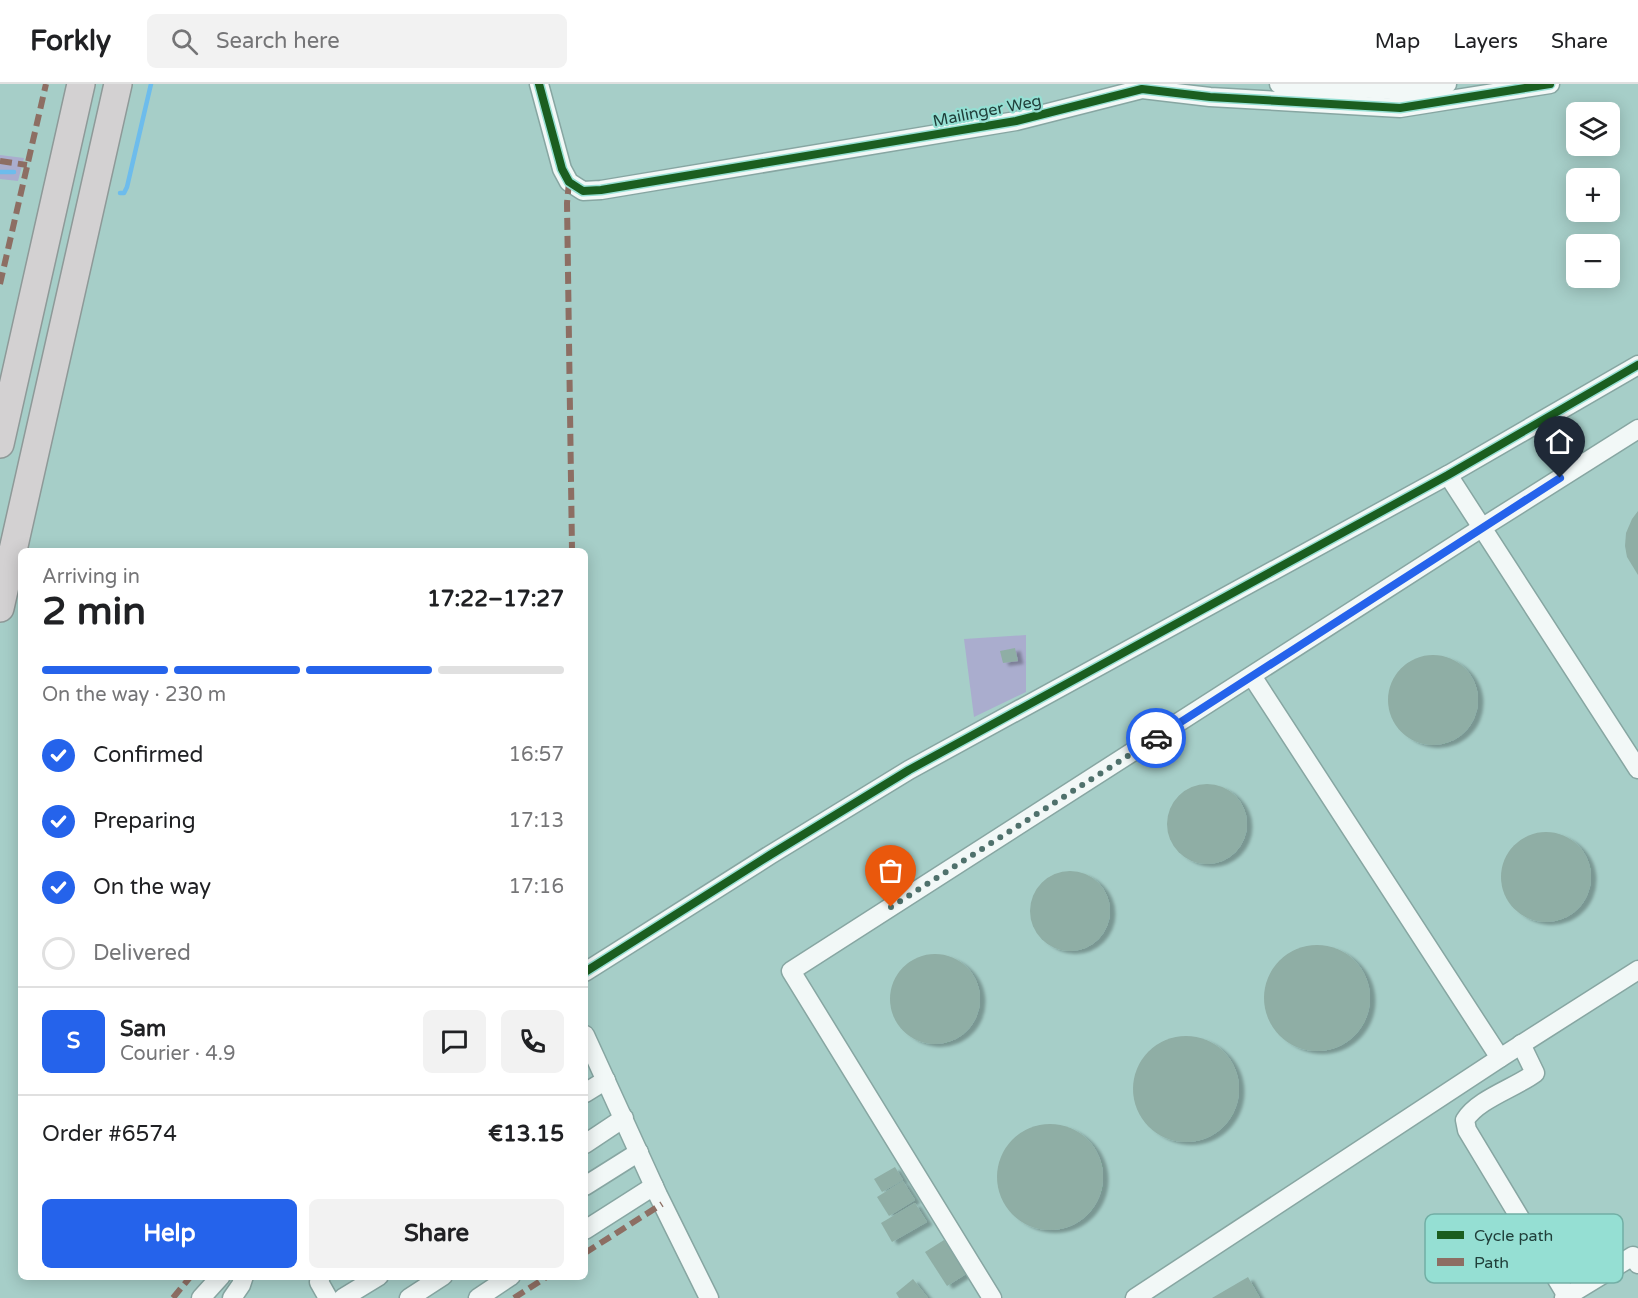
<!DOCTYPE html>
<html lang="en">
<head>
<meta charset="utf-8">
<style>
	body { margin:0; font-family:"Varela Round",sans-serif; background:#f2f2f2; color:#202124; height:100vh; display:flex; flex-direction:column; font-size:22px; white-space:nowrap }
	* { box-sizing:border-box; margin:0 }
	p { font-size:20px; color:#757577 }
	.icon { flex:none; width:33px; height:33px; fill:none; stroke:currentColor; stroke-width:2; stroke-linecap:round; stroke-linejoin:round }
	.map { position:relative; flex:1; overflow:hidden }
	.panel { position:absolute; left:18px; top:464px; width:570px; height:732px; display:flex; flex-direction:column; background:#fff; border-radius:9px; box-shadow:0 3px 15px #0003 }
	.panel>* { flex:none }
	.buttons { position:absolute; left:1566px; top:18px; display:grid; gap:12px }
	.buttons a { display:grid; place-items:center; width:54px; height:54px; border-radius:9px; background:#fff; box-shadow:0 3px 15px #0003; font-size:30px }
	.pin { position:absolute; display:grid; place-items:center; width:51px; height:51px; color:#fff; margin:-62px -26px; border-radius:50% 50% 50% 0; rotate:-45deg; box-shadow:0 0 6px #0007 }
	.pin .icon { rotate:45deg }
	.courier { position:absolute; display:grid; place-items:center; width:60px; height:60px; margin:-30px; border:4px solid #2563eb; border-radius:50%; background:#fff; color:#222; box-shadow:0 2px 8px #0007 }
	.head em { font-style:normal; font-weight:700 }
	.head div { display:flex; flex-direction:column-reverse }
	.head { display:flex; align-items:center; justify-content:space-between; height:102px; padding:0 24px }
	h1 { font-size:39px; font-weight:700; line-height:45px }
	.bar { display:grid; grid-template-columns:repeat(4,1fr); gap:9px 6px; align-content:center; height:72px; padding:0 24px }
	.bar i { height:8px; border-radius:4px; background:#e0e0e0 }
	.bar .current { background:#2563eb }
	.bar p { grid-column:span 4 }
	.line { display:flex; align-items:center; gap:15px; padding:0 24px; border-top:2px solid #e0e0e0 }
	.line div { flex:1 }
	.round { display:grid; place-items:center; flex:none; width:63px; height:63px; border-radius:9px; background:#f2f2f2 }
	ol { padding:0 24px; list-style:none }
	li { display:flex; align-items:center; gap:18px; height:66px }
	li p { margin-inline-start:auto }
	li .icon { padding:6px; border-radius:50%; background:#2563eb; color:#fff; stroke-width:4 }
	li:last-child { color:#757577 }
	li i { width:33px; height:33px; border:3px solid #e0e0e0; border-radius:50% }
	.cta { display:flex; gap:12px; margin-top:auto; padding:12px 24px }
	.cta a { flex:1; height:69px; border-radius:9px; background:#2563eb; color:#fff; font-size:24px; font-weight:700; line-height:69px; text-align:center }
	.cta a+a { background:#f2f2f2; color:#202124 }
	header { display:flex; align-items:center; gap:36px; box-sizing:border-box; height:84px; padding:0 30px; background:#fff; border-bottom:2px solid #e0e0e0 }
	header strong { font-size:28px }
	nav { display:flex; gap:33px; margin-inline-start:auto; font-size:21px }
	.search { width:420px; height:54px; background:#f2f2f2; display:flex; align-items:center; gap:15px; box-sizing:border-box; padding:0 21px; border-radius:9px; color:#757577; font-size:22px }
	.map>svg:first-child { display:block }
</style>
</head>
<body>
<header>
<strong>Forkly</strong>
<div class="search"><svg class="icon" aria-label="search" viewBox="0 0 24 24"><circle cx="10" cy="10" r="6"/><path d="M15 15l6 6"/></svg>Search here</div>
<nav><a>Map</a><a>Layers</a><a>Share</a></nav>
</header>
<div class="map">
<svg width="1638" height="1214" viewBox="0 0 1638 1214">
	<defs>
		<filter id="shadow"><feDropShadow dx="5.5" dy="3" stdDeviation="1.5" flood-color="#0004"/></filter>
	</defs>
	<rect width="100%" height="100%" fill="#a6cec8"/>
	<g fill="#aaadce">
		<polygon points="0,71 24,74 18,97 0,95"/>
		<polygon points="1026,551 1026,608 974,633 964,555"/>
	</g>
	<g fill="none" stroke-linecap="round" stroke-linejoin="round">
		<g stroke="#6dbcec" stroke-width="4.5">
			<polyline points="0,88 14,88"/>
			<polyline points="120,109 124,109 127,103 151,0"/>
		</g>
	</g>
	<g fill="#8faea5" filter="url(#shadow)">
		<polygon points="1638,427 1638,491 1627,473 1625,462 1626,449 1632,435"/>
		<polygon points="1015,564 1018,577 1003,579 1000,567"/>
		<circle cx="1433" cy="616" r="45"/>
		<circle cx="1207" cy="740" r="40"/>
		<circle cx="1546" cy="793" r="45"/>
		<circle cx="1070" cy="827" r="40"/>
		<circle cx="1317" cy="914" r="53"/>
		<circle cx="935" cy="915" r="45"/>
		<circle cx="1186" cy="1005" r="53"/>
		<circle cx="1050" cy="1093" r="53"/>
		<polygon points="895,1083 903,1096 882,1108 874,1095"/>
		<polygon points="903,1097 915,1116 889,1132 877,1113"/>
		<polygon points="915,1119 927,1138 892,1158 881,1139"/>
		<polygon points="944,1156 966,1190 947,1202 925,1168"/>
		<polygon points="1248,1193 1260,1214 1212,1214"/>
		<polygon points="913,1195 928,1214 899,1214 896,1209"/>
	</g>
	<g fill="none" stroke-linecap="round" stroke-linejoin="round">
		<g stroke="#87a6a2" stroke-width="21">
			<g id="minor">
				<polyline points="539,0 562,85 569,98 583,107 601,106 1016,37 1142,5 1210,13 1400,24 1550,0"/>
				<polyline points="1279,0 1410,7 1447,0"/>
				<polyline points="1448,391 1638,685"/>
				<polyline points="1252,592 1500,974"/>
				<polyline points="585,888 770,771 909,686 1448,391 1638,281"/>
				<polyline points="585,951 658,1111 709,1214"/>
				<path d="M1521,960l14,29c-20,15 -57,26 -70,47l2,10 100,166"/>
				<polyline points="585,1009 606,996"/>
				<polyline points="585,1060 624,1034"/>
				<polyline points="585,1102 639,1068"/>
				<polyline points="585,1146 654,1102"/>
				<polyline points="321,1192 319,1198 328,1214"/>
				<polyline points="201,1214 221,1192"/>
				<polyline points="232,1214 241,1201 244,1192"/>
				<polyline points="343,1214 379,1192"/>
				<polyline points="409,1214 443,1192"/>
				<polyline points="478,1214 511,1192"/>
				<polyline points="992,1214 791,887 1483,443 1638,345"/>
				<polyline points="1135,1214 1500,974 1638,886"/>
				<polyline points="1564,1214 1633,1172 1638,1180"/>
			</g>
		</g>
		<g stroke="#8e9998" stroke-width="30">
			<g id="highway">
				<polyline points="0,360 81,0"/>
				<polyline points="0,524 118,0"/>
			</g>
		</g>
		<use href="#minor" stroke="#f2f8f7" stroke-width="18"/>
		<use href="#highway" stroke="#d3d1d2" stroke-width="27"/>
		<g stroke="#8d6e63" stroke-width="6" stroke-dasharray="12 6" stroke-linecap="butt">
			<polyline points="0,77 27,81"/>
			<polyline points="569,98 567,119 572,466"/>
			<polyline points="0,200 46,0"/>
			<polyline points="585,1169 662,1120"/>
			<polyline points="173,1214 191,1192"/>
			<polyline points="514,1214 548,1192"/>
		</g>
		<g stroke="#95dfd3" stroke-width="11">
			<g id="cycleway">
				<polyline points="539,0 562,85 569,98 583,107 601,106 1016,37 1142,5 1210,13 1400,24 1550,0"/>
				<polyline points="585,888 770,771 909,686 1448,391 1638,281"/>
			</g>
		</g>
		<use href="#cycleway" stroke="#1b5e20" stroke-width="8"/>
	</g>
	<g fill="none" stroke-linecap="round" stroke-linejoin="round">
		<polyline stroke="#4f716c" stroke-width="6" stroke-dasharray="0 10.8" points="891,823 1156,654"/>
		<polyline stroke="#2563eb" stroke-width="8" points="1156,654 1560,394"/>
	</g>
	<g text-anchor="middle" stroke-width="4.5" stroke-linejoin="round" paint-order="stroke">
		<g font-size="16" fill="#203f3a" stroke="#95dfd3">
			<text transform="translate(987 26) rotate(-11)" y="6">Mailinger Weg</text>
		</g>
	</g>
	<rect x="1425" y="1130" width="198" height="69" rx="9" fill="#95dfd3" stroke="#72afa5" stroke-width="1.5"/>
	<rect x="1437" y="1147" width="27" height="8" fill="#1b5e20"/>
	<rect x="1437" y="1174" width="27" height="8" fill="#8d6e63"/>
	<g font-size="16" fill="#203f3a">
		<text x="1474" y="1157">Cycle path</text>
		<text x="1474" y="1184">Path</text>
	</g>
</svg>
<div class="buttons">
<a><svg class="icon" aria-label="layers" viewBox="0 0 24 24"><path d="M12 4l9 5-9 5-9-5zM3 14l9 5 9-5"/></svg></a>
<a>+</a>
<a>−</a>
</div>
<div class="pin" style="left:891px;top:823px;background:#ea580c"><svg class="icon" aria-label="bag" viewBox="0 0 24 24"><path d="M5 8h14l-1 12H6zM9 8a3 3 0 0 1 6 0"/></svg></div>
<div class="pin" style="left:1560px;top:394px;background:#1f2937"><svg class="icon" aria-label="home" viewBox="0 0 24 24"><path d="M3 11l9-7 9 7M6 9v11h12V9"/></svg></div>
<div class="courier" style="left:1156px;top:654px"><svg class="icon" aria-label="car" viewBox="0 0 24 24"><path d="M5 17H2v-5l4-1 3-4h7l3 4 3 1v5h-3M9 17h6M6 11h13"/><circle cx="7" cy="17" r="2"/><circle cx="17" cy="17" r="2"/></svg></div>
<section class="panel">
<div class="head"><div><h1>2 min</h1><p>Arriving in</p></div><em>17:22–17:27</em></div>
<div class="bar"><i class="current"></i><i class="current"></i><i class="current"></i><i></i><p>On the way · 230 m</p></div>
<ol>
<li><svg class="icon" aria-label="check" viewBox="0 0 24 24"><path d="M5 12l5 5 9-10"/></svg>Confirmed<p>16:57</p></li>
<li><svg class="icon" aria-label="check" viewBox="0 0 24 24"><path d="M5 12l5 5 9-10"/></svg>Preparing<p>17:13</p></li>
<li><svg class="icon" aria-label="check" viewBox="0 0 24 24"><path d="M5 12l5 5 9-10"/></svg>On the way<p>17:16</p></li>
<li><i></i>Delivered</li>
</ol>
<div class="line" style="height:108px"><b class="round" style="background:#2563eb;color:#fff">S</b><div><b>Sam</b><p>Courier · 4.9</p></div><a class="round"><svg class="icon" aria-label="chat" viewBox="0 0 24 24"><path d="M4 5h16v11H9l-5 4z"/></svg></a><a class="round"><svg class="icon" aria-label="phone" viewBox="0 0 24 24"><path d="M5 4h4l2 5-3 2q2 4 5 5l2-3 5 2v4C11 20 4 13 5 4z"/></svg></a></div>
<div class="line" style="height:78px"><div>Order #6574</div><b>€13.15</b></div>
<div class="cta"><a>Help</a><a>Share</a></div>
</section>
</div>
</body>
</html>
